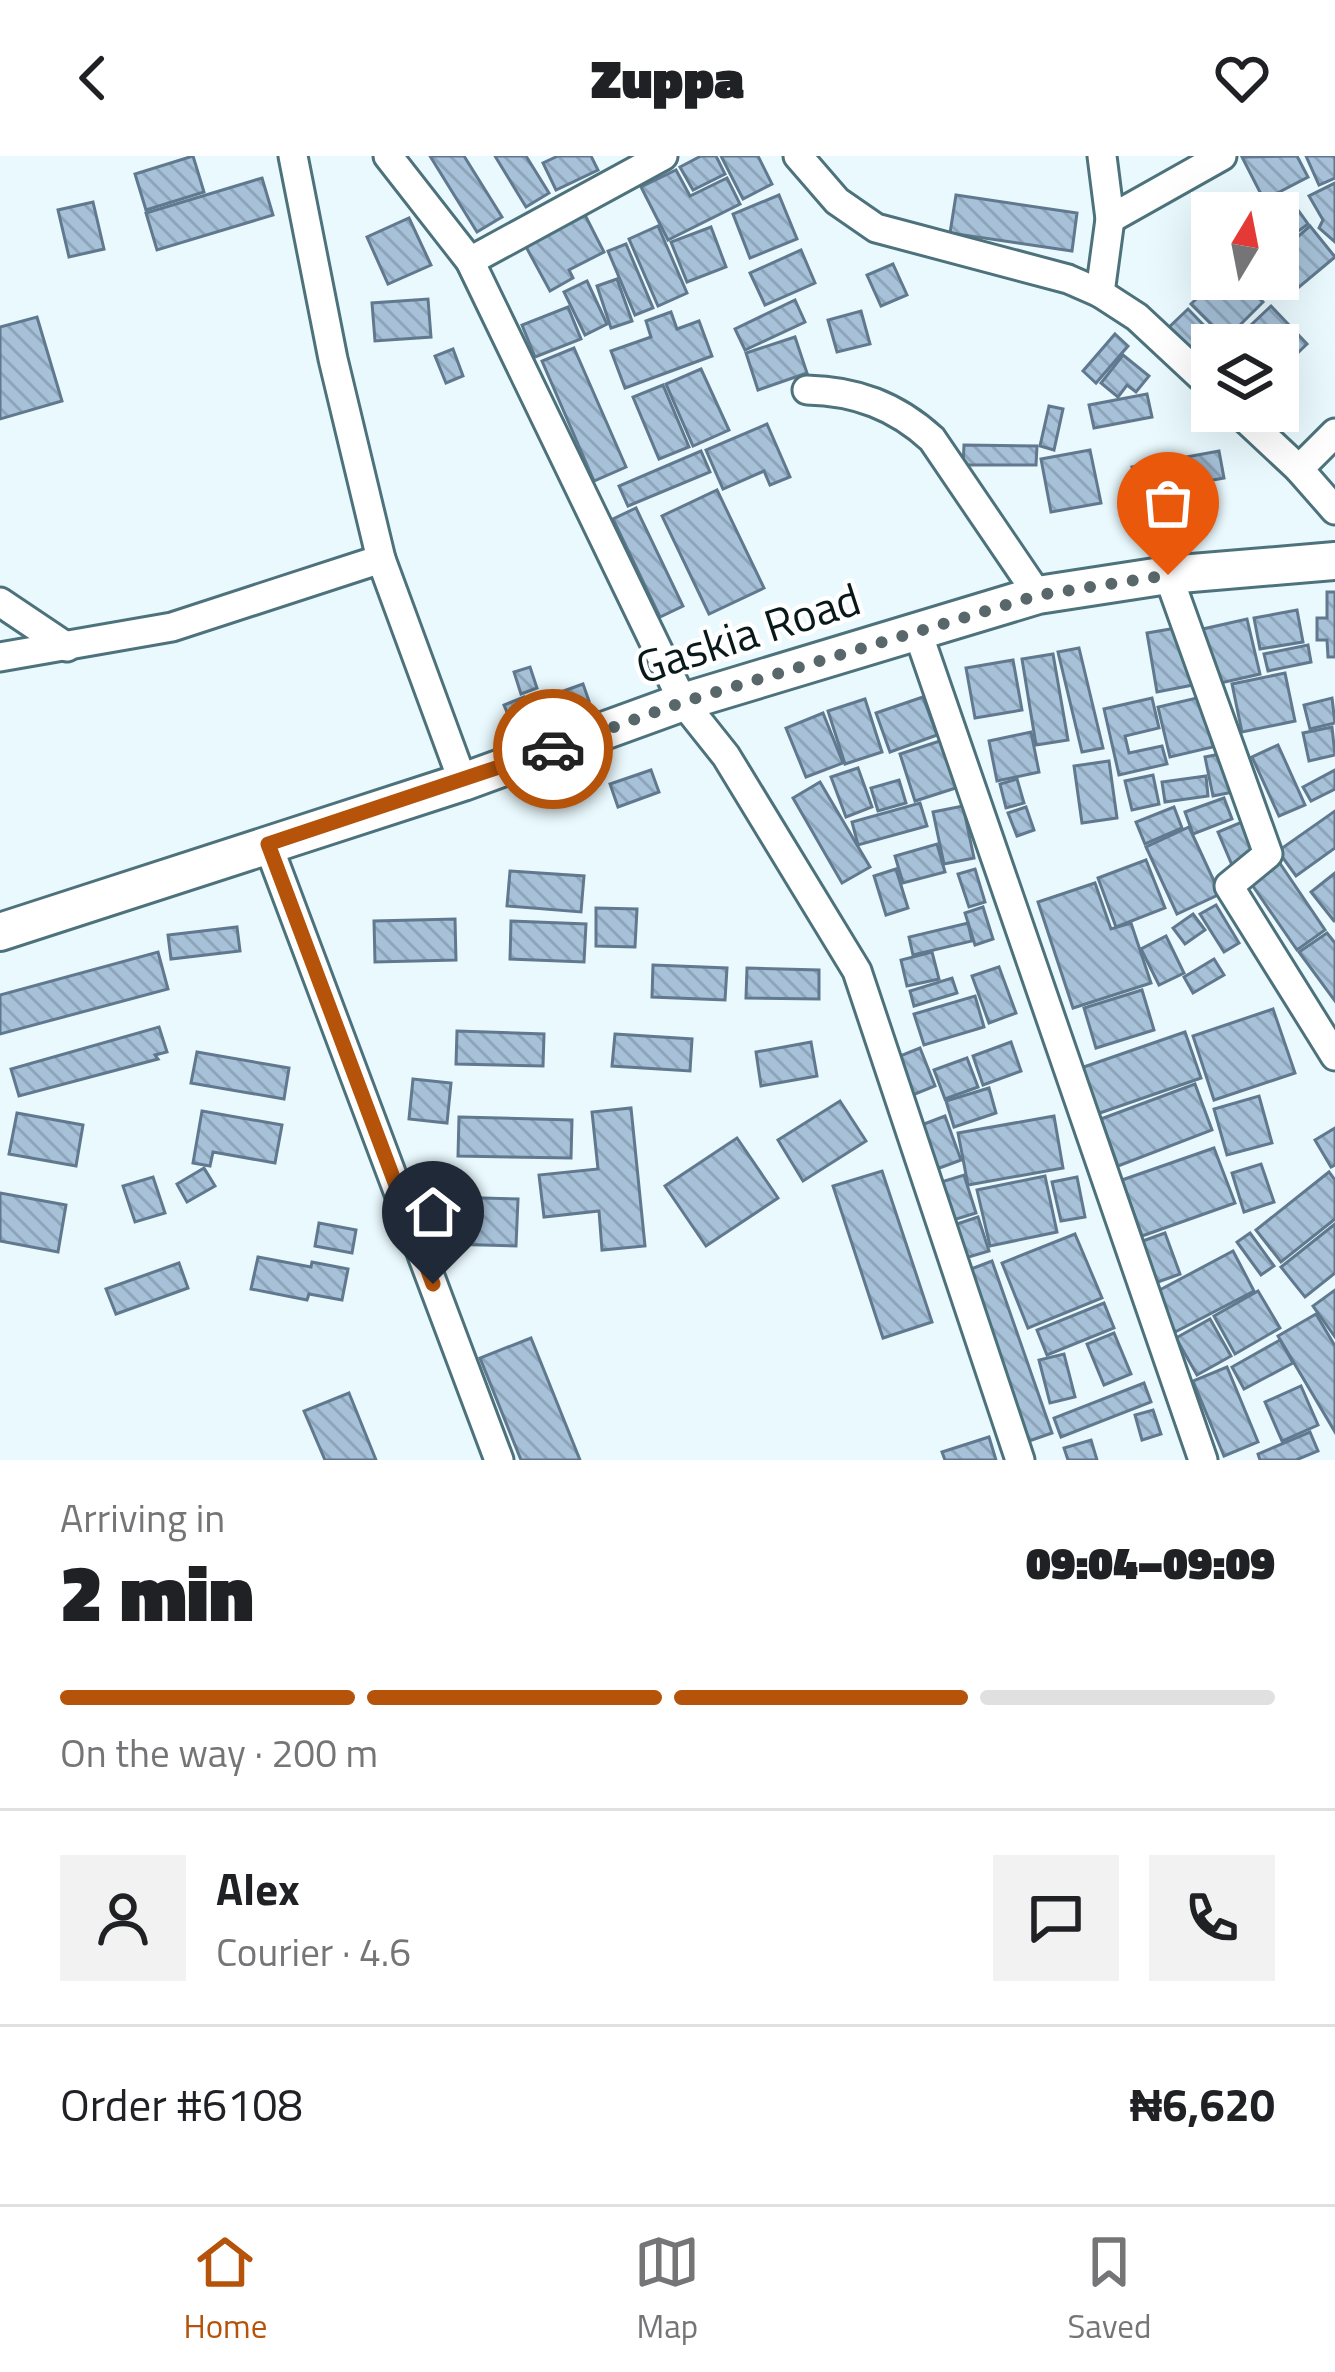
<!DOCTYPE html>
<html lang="en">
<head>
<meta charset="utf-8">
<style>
	body { margin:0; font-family:"Titillium Web",sans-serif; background:#f2f2f2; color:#202124; height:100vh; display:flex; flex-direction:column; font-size:45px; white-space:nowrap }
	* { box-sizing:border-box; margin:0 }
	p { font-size:39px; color:#757577 }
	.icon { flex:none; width:66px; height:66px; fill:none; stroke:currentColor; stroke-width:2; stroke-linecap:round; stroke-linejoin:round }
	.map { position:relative; height:1304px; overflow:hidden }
	.panel { display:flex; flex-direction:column; background:#fff; flex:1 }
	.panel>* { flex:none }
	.needle { width:78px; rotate:10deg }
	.buttons { position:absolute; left:1191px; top:36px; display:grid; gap:24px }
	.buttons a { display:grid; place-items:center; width:108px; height:108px; border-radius:0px; background:#fff; box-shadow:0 12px 48px #0002; font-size:60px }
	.pin { position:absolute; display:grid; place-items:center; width:102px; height:102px; color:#fff; margin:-123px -51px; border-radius:50% 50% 50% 0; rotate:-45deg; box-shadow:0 0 12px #0007 }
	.pin .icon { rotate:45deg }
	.courier { position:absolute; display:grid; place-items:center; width:120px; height:120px; margin:-60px; border:9px solid #b45309; border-radius:50%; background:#fff; color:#222; box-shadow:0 3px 15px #0007 }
	.overview em { font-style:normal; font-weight:800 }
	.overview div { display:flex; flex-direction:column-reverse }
	.overview { display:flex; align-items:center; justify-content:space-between; height:204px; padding:0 60px }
	h1 { font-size:78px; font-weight:800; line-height:90px }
	.bar { display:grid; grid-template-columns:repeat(4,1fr); gap:18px 12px; align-content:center; height:144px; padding:0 60px }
	.bar i { height:15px; border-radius:9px; background:#e0e0e0 }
	.bar .current { background:#b45309 }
	.bar p { grid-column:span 4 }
	.line { display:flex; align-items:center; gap:30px; padding:0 60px; border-top:3px solid #e0e0e0 }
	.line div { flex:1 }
	.round { display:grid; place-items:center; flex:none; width:126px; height:126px; border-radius:0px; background:#f2f2f2 }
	header { display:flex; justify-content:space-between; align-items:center; height:156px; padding:0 60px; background:#fff; font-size:54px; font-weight:800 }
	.menu { display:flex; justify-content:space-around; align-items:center; height:168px; border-top:3px solid #e0e0e0; background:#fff; font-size:33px; color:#757577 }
	.menu a { display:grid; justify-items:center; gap:6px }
	.menu .current { color:#b45309 }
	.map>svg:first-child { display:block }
</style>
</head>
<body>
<header><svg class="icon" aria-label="back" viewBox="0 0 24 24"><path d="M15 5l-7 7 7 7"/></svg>Zuppa<svg class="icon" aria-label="heart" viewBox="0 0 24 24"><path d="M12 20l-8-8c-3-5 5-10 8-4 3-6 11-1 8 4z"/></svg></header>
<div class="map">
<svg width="1335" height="1304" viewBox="0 0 1335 1304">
	<defs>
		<pattern id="building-back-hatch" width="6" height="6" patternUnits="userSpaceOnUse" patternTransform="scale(3)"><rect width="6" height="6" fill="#a6c1d8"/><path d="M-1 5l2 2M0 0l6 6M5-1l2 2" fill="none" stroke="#8ea5b9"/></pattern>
	</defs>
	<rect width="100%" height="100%" fill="#e9f9fd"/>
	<g fill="url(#building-back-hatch)" stroke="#60798e" stroke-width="3">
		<polygon points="193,0 204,36 146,54 135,18"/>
		<polygon points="430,0 464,0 502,61 477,76"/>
		<polygon points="495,0 526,0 549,37 526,51"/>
		<polygon points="558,0 591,0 598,14 556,34 543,7"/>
		<polygon points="701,0 716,0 725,18 693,34 680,11"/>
		<polygon points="721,0 758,0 772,28 743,43"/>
		<polygon points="1297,0 1308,21 1264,44 1242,1"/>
		<polygon points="1306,0 1335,0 1335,22 1319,29"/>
		<polygon points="676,14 690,40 727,22 740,48 668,84 641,31"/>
		<polygon points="262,22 273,59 157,94 146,57"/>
		<polygon points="1335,27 1335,86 1319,72 1323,64 1309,40"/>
		<polygon points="779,39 797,83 750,102 733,58"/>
		<polygon points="956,39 1077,57 1072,95 950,77"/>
		<polygon points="93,46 104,93 69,101 58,54"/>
		<polygon points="1293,47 1308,68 1284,86 1278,78 1278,57"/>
		<polygon points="585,59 604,96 569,114 573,122 550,135 525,89"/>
		<polygon points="409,62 431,109 388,128 367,81"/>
		<polygon points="658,70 687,137 658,150 629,83"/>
		<polygon points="1310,70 1335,101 1292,137 1278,120 1278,98"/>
		<polygon points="711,71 726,111 687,126 671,86"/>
		<polygon points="626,88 653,152 635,159 608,95"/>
		<polygon points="801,94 815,127 765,149 750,117"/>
		<polygon points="893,108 907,139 881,150 867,119"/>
		<polygon points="617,123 632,165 611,172 597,130"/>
		<polygon points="1217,123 1241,123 1263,146 1226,183 1191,148"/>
		<polygon points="587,125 607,168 585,179 564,136"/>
		<polygon points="428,143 431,181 375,185 372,147"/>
		<polygon points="795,144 805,166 745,194 735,173"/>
		<polygon points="1271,150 1307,188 1278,216 1278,189 1232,187"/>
		<polygon points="568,151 581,183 535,201 522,169"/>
		<polygon points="1188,153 1223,189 1212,189 1212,223 1165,175"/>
		<polygon points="861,155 870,188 837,196 828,164"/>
		<polygon points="671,156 677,173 699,165 712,200 625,232 611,195 651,181 646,165"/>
		<polygon points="37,161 62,245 0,263 0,171"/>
		<polygon points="1115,178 1128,190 1096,227 1083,215"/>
		<polygon points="795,181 807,217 758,234 746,197"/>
		<polygon points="574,192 626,311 594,325 542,205"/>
		<polygon points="453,193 463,220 446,227 435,200"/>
		<polygon points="1123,199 1149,220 1136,236 1127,229 1118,241 1101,227"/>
		<polygon points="701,213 729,274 693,290 666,228"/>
		<polygon points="663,229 689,291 659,303 633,241"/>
		<polygon points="1147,238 1152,261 1094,272 1089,249"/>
		<polygon points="1049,250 1063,253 1054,294 1040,290"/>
		<polygon points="767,268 790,321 770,329 764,315 723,333 706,294"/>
		<polygon points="964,289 1037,290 1036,309 963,309"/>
		<polygon points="1090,294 1101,347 1051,356 1041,303"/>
		<polygon points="701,295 710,316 628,350 619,330"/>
		<polygon points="1219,295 1224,322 1137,338 1132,311"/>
		<polygon points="717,334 764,432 709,458 662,360"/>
		<polygon points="636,352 683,450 660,461 613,363"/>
		<polygon points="1327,436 1335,436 1335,501 1328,501 1327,484 1317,484 1317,462 1327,462"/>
		<polygon points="1297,454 1303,486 1260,493 1254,462"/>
		<polygon points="1247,463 1260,518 1216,528 1203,473"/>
		<polygon points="1182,471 1193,529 1157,536 1147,477"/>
		<polygon points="1308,489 1311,506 1268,515 1264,498"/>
		<polygon points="1079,492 1103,592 1082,596 1058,496"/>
		<polygon points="1053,498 1068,584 1036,589 1022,503"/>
		<polygon points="1013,504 1022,554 975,562 966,512"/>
		<polygon points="530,511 537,532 521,538 514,516"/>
		<polygon points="1285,517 1295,565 1242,576 1232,528"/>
		<polygon points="583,528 589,545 554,558 547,541"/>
		<polygon points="524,541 533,565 514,573 504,549"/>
		<polygon points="923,541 937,579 890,596 876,557"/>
		<polygon points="1201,541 1213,591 1170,601 1158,551"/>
		<polygon points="1152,542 1159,572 1125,580 1129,597 1162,590 1167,608 1119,619 1104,553"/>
		<polygon points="1332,542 1335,567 1310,573 1304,549"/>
		<polygon points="865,543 882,596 845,608 828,555"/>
		<polygon points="823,557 843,607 806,621 786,572"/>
		<polygon points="1332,571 1335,599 1309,605 1303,577"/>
		<polygon points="1031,576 1039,616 997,625 989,585"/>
		<polygon points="946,583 962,630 915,645 900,598"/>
		<polygon points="1278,589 1305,649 1279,660 1252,601"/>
		<polygon points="1230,596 1238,635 1213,640 1205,601"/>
		<polygon points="1109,605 1117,662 1082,667 1074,610"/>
		<polygon points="858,612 872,651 846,661 831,621"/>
		<polygon points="651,614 659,636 618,651 610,628"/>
		<polygon points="1335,614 1335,633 1311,645 1303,631"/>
		<polygon points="1153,619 1159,648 1132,654 1125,625"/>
		<polygon points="1206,620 1208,640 1165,646 1162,626"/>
		<polygon points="1017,623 1024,647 1006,652 1000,628"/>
		<polygon points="899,624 906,647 878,655 871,632"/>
		<polygon points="820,626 870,711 842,727 793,642"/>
		<polygon points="1224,642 1232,663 1193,678 1185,656"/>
		<polygon points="920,647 927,670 858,689 852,666"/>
		<polygon points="963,650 974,702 944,708 933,656"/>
		<polygon points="1026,651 1034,674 1017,680 1008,657"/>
		<polygon points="1174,651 1182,672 1145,688 1136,666"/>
		<polygon points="1335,655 1335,692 1296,720 1278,695"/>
		<polygon points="1242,666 1256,699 1232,709 1218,676"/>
		<polygon points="1189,671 1220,738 1177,758 1146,691"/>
		<polygon points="937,688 945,716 903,727 895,700"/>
		<polygon points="1277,703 1325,774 1297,794 1248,723"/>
		<polygon points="1146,704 1165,752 1116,771 1098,722"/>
		<polygon points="896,713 908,752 886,759 874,720"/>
		<polygon points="975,713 985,746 969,751 958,718"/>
		<polygon points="510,715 584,720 581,756 507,750"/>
		<polygon points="1335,717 1335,765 1334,765 1311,736"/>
		<polygon points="1095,727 1111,773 1131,767 1151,827 1073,852 1038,746"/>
		<polygon points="1216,749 1239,787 1224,796 1200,758"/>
		<polygon points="983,751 993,783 975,789 965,757"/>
		<polygon points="596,752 637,753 635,791 596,790"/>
		<polygon points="1193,758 1205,774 1185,788 1173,772"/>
		<polygon points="455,763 456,804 375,806 374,765"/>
		<polygon points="511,765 586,768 584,806 510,803"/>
		<polygon points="968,767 972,785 913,799 909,781"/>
		<polygon points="237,771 240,795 171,803 168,779"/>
		<polygon points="1327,777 1335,787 1335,845 1299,796"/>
		<polygon points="1166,780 1184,817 1159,829 1141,793"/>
		<polygon points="158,796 168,833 0,878 0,839"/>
		<polygon points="932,796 939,823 907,830 901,804"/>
		<polygon points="1214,803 1224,819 1193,837 1184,821"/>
		<polygon points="653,809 727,812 725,844 652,841"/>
		<polygon points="999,811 1016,857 989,867 972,820"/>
		<polygon points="747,812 819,814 819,843 746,842"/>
		<polygon points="952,822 957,837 914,850 910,835"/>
		<polygon points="1142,834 1154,874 1096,892 1084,852"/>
		<polygon points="975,840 984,871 924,889 914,858"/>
		<polygon points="1273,853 1295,917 1214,944 1193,880"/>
		<polygon points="159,871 167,896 155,899 158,903 19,940 11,913"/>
		<polygon points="457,875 544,878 543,910 456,908"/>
		<polygon points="1185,876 1201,922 1094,959 1078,913"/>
		<polygon points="615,878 692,883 690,915 612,910"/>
		<polygon points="811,886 817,920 761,930 756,896"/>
		<polygon points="1011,886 1021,915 983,929 973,900"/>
		<polygon points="920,892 935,930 910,940 895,902"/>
		<polygon points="197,896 289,912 284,943 191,927"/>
		<polygon points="967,902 978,931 945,943 934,914"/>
		<polygon points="413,923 451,927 447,967 409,963"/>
		<polygon points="1195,928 1212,974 1118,1010 1101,963"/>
		<polygon points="989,932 996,957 954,971 946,945"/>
		<polygon points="1259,940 1272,987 1227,999 1214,953"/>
		<polygon points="840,945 866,985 803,1025 778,984"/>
		<polygon points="631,952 645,1090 602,1094 599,1055 544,1061 539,1019 598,1013 592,956"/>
		<polygon points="202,955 282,969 275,1007 213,996 210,1010 193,1007"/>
		<polygon points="17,957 83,969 76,1010 9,998"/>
		<polygon points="945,960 961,1004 934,1014 919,970"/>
		<polygon points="1054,960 1063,1012 968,1029 958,977"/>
		<polygon points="459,961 572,964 571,1002 458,1000"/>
		<polygon points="1335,972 1335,1009 1331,1011 1315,984"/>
		<polygon points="737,982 778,1042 706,1090 665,1030"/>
		<polygon points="1214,992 1235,1047 1142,1080 1122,1024"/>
		<polygon points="1261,1008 1274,1046 1244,1056 1232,1017"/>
		<polygon points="204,1012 215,1030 187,1046 177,1028"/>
		<polygon points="882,1015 932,1166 883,1182 833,1030"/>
		<polygon points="1329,1016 1335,1024 1335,1063 1281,1106 1256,1074"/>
		<polygon points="964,1019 976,1057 950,1065 938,1027"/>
		<polygon points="1045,1020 1057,1076 990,1090 977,1034"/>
		<polygon points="153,1021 165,1057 135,1066 123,1030"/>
		<polygon points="1077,1021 1085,1061 1061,1065 1052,1026"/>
		<polygon points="0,1037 66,1049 58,1096 0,1085"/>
		<polygon points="447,1041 518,1043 516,1090 447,1088"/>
		<polygon points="978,1061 989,1095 962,1103 951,1070"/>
		<polygon points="319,1067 356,1074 352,1097 315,1090"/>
		<polygon points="1335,1068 1335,1117 1305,1141 1281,1111"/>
		<polygon points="1165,1077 1180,1118 1155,1127 1140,1086"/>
		<polygon points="1250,1077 1274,1110 1261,1119 1237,1086"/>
		<polygon points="1075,1078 1102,1142 1028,1172 1002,1107"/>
		<polygon points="1233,1095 1254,1135 1175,1176 1154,1137"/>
		<polygon points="258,1101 311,1111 312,1106 348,1113 342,1144 309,1138 307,1144 251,1133"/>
		<polygon points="992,1105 1052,1277 1026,1286 966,1115"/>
		<polygon points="179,1107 188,1132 116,1158 106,1133"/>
		<polygon points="1335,1134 1335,1181 1313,1150"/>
		<polygon points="1258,1135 1280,1172 1235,1198 1214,1160"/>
		<polygon points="1104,1147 1114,1172 1047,1199 1037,1174"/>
		<polygon points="1316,1158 1335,1190 1335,1276 1278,1180"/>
		<polygon points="1210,1163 1231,1200 1197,1219 1176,1182"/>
		<polygon points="1114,1177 1131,1218 1104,1229 1087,1188"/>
		<polygon points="531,1182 580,1304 521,1304 480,1202"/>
		<polygon points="1280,1184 1293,1207 1244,1233 1232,1211"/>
		<polygon points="1064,1198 1075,1241 1050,1247 1039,1204"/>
		<polygon points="1227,1211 1258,1286 1224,1300 1193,1225"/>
		<polygon points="1144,1227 1151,1246 1061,1281 1054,1262"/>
		<polygon points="1301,1230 1318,1269 1282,1285 1265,1246"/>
		<polygon points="349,1237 376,1304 325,1304 304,1255"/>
		<polygon points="1153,1254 1161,1278 1142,1284 1135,1259"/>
		<polygon points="1310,1276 1318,1295 1296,1304 1260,1304 1258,1298"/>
		<polygon points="989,1281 996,1304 945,1304 942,1296"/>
		<polygon points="1091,1284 1097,1304 1068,1304 1064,1292"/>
	</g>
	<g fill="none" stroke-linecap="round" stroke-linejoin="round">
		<g stroke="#4d727b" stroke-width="33">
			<g id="street">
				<polyline points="388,0 470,105 683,546 726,600 857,815 1020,1304"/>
				<polyline points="798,0 837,45 876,72 1068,123 1100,137 1137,161 1212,231"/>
				<polyline points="1110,63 1222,0"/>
				<polyline points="470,105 663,0"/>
				<polyline points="1100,137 1110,63 1102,0"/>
				<path d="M807,234c49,1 89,16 125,49l106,156"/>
				<polyline points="1237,255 1299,313 1335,354"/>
				<polyline points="1299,313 1335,277"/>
				<polyline points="381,403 463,626"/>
				<polyline points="1168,419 1268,698 1229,730 1335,900"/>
				<polyline points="0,446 67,491"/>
				<polyline points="917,474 1203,1304"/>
				<polyline points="0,501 172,471 381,403 333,203 293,0"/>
				<polyline points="268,689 499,1304"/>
			</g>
		</g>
		<g stroke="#4d727b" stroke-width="42">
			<polyline id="secondary" points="0,776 463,626 683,546 1038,439 1168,419 1335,405"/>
		</g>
		<use href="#street" stroke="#fff" stroke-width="27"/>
		<use href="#secondary" stroke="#fff" stroke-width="36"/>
	</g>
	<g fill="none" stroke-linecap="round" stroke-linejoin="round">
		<polyline stroke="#57676a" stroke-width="12" stroke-dasharray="0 21.6" points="553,593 683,546 1039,439 1168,419"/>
		<polyline stroke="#b45309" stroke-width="15" points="433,1128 268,688 553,593"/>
	</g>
	<g text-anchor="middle" stroke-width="9" stroke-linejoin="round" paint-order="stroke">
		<g font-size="45" fill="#09181b" stroke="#fff">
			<text transform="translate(748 477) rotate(-18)" y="16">Gaskia Road</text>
		</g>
	</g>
</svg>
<div class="buttons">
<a><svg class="needle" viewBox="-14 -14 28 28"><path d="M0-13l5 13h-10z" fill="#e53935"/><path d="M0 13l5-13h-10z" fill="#757577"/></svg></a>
<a><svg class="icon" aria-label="layers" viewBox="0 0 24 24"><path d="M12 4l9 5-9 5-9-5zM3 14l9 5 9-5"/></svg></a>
</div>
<div class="pin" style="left:1168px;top:419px;background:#ea580c"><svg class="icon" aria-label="bag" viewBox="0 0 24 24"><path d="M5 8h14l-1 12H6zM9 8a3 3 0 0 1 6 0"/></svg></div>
<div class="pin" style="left:433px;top:1128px;background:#1f2937"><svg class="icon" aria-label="home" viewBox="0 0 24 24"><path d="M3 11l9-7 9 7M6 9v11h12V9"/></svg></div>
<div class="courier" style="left:553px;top:593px"><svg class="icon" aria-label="car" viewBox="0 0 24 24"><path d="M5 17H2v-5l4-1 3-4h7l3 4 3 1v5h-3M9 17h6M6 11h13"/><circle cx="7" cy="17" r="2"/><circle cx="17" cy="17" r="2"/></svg></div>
</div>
<section class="panel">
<div class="overview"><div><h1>2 min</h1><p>Arriving in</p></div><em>09:04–09:09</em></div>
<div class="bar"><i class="current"></i><i class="current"></i><i class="current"></i><i></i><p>On the way · 200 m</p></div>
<div class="line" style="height:216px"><a class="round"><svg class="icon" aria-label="person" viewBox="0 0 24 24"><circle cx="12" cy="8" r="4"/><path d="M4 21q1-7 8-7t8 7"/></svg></a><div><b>Alex</b><p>Courier · 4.6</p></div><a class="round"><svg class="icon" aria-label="chat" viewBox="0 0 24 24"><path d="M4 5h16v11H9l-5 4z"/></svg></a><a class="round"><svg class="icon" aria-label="phone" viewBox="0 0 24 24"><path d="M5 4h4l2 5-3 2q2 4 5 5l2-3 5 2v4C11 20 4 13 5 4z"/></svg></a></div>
<div class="line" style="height:156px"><div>Order #6108</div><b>₦6,620</b></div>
</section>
<nav class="menu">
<a class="current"><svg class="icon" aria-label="home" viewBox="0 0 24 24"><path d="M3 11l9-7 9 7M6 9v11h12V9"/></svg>Home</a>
<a><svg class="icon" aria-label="map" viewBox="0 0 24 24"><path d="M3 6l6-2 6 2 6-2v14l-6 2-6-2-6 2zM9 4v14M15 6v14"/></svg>Map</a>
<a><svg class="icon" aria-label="saved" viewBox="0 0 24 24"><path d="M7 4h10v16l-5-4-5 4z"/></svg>Saved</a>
</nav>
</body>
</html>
